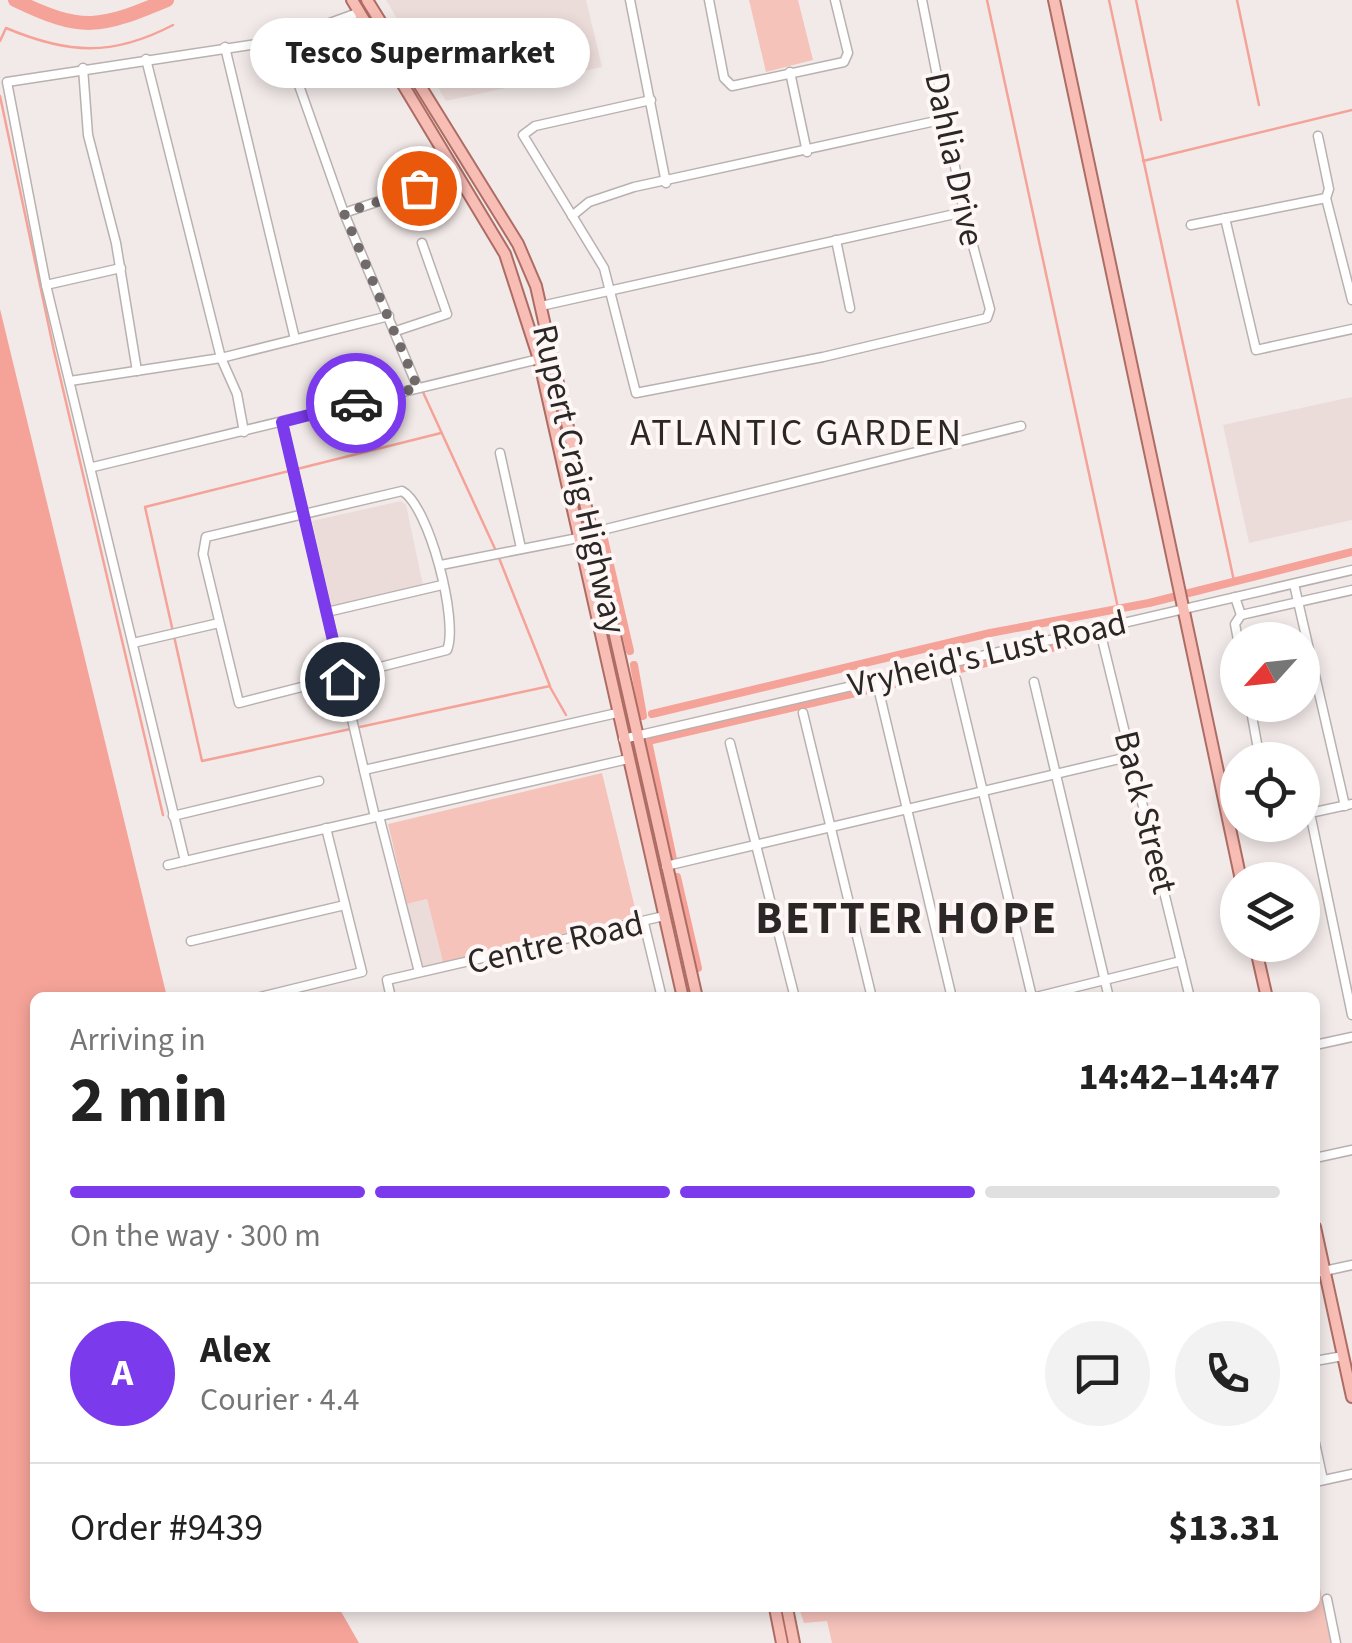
<!DOCTYPE html>
<html lang="en">
<head>
<meta charset="utf-8">
<style>
	body { margin:0; font-family:"Source Sans 3",sans-serif; background:#f2f2f2; color:#222; height:100vh; display:flex; flex-direction:column; font-size:38px; white-space:nowrap }
	* { box-sizing:border-box; margin:0 }
	p { font-size:32px; color:#767676 }
	.icon { flex:none; width:55px; height:55px; fill:none; stroke:currentColor; stroke-width:2; stroke-linecap:round; stroke-linejoin:round }
	.map { position:relative; flex:1; overflow:hidden }
	.panel { position:absolute; left:30px; top:992px; width:1290px; height:620px; display:flex; flex-direction:column; background:#fff; border-radius:15px; box-shadow:0 5px 15px #0003 }
	.panel>* { flex:none }
	.needle { width:65px; rotate:243deg }
	.fabs { position:absolute; left:1220px; top:622px; display:grid; gap:20px }
	.fabs a { display:grid; place-items:center; width:100px; height:100px; border-radius:50%; background:#fff; box-shadow:0 5px 15px #0003; font-size:50px }
	.pin { position:absolute; display:grid; place-items:center; width:85px; height:85px; color:#fff; margin:-42px; border:5px solid #fff; border-radius:50%; box-shadow:0 2px 10px #0007 }
	.courier { position:absolute; display:grid; place-items:center; width:100px; height:100px; margin:-50px; border:8px solid #7c3aed; border-radius:50%; background:#fff; color:#222; box-shadow:0 2px 12px #0007 }
	.bubble { position:absolute; height:70px; border-radius:35px; background:#fff; box-shadow:0 5px 15px #0003; font-size:32px; font-weight:700; line-height:70px; text-align:center }
	.overview em { font-style:normal; font-weight:700 }
	.overview div { display:flex; flex-direction:column-reverse }
	.overview { display:flex; align-items:center; justify-content:space-between; height:170px; padding:0 40px }
	h1 { font-size:65px; font-weight:700; line-height:75px }
	.bar { display:grid; grid-template-columns:repeat(4,1fr); gap:15px 10px; align-content:center; height:120px; padding:0 40px }
	.bar i { height:12px; border-radius:8px; background:#e0e0e0 }
	.bar .current { background:#7c3aed }
	.bar p { grid-column:span 4 }
	.line { display:flex; align-items:center; gap:25px; padding:0 40px; border-top:2px solid #e0e0e0 }
	.line div { flex:1 }
	.round { display:grid; place-items:center; flex:none; width:105px; height:105px; border-radius:52px; background:#f2f2f2 }
	.map>svg:first-child { display:block }
</style>
</head>
<body>
<div class="map">
<svg width="1352" height="1643" viewBox="0 0 1352 1643">
	<rect width="100%" height="100%" fill="#f2eae9"/>
	<g fill="#ecdcd9">
		<polygon points="386,0 586,0 602,67 446,101"/>
		<polygon points="1352,397 1352,520 1249,543 1223,425"/>
		<polygon points="401,501 406,505 423,585 331,608 312,521"/>
		<polygon points="427,899 443,962 423,967 407,904"/>
	</g>
	<g fill="#f6c3bb">
		<polygon points="749,0 798,0 813,60 766,72"/>
		<polygon points="602,773 637,916 443,962 427,899 407,904 388,824"/>
		<polygon points="1315,1563 1331,1643 832,1643 827,1621 804,1623 799,1608 1315,1608"/>
	</g>
	<polygon fill="#f5a398" points="0,309 167,997 35,998 35,1608 339,1608 359,1643 0,1643"/>
	<g fill="none" stroke-linecap="round" stroke-linejoin="round">
		<g stroke="#f5a398" stroke-width="2.5">
			<polyline points="987,0 1118,608"/>
			<polyline points="1109,0 1234,581"/>
			<polyline points="1136,0 1161,120"/>
			<polyline points="1237,0 1259,105"/>
			<path d="M0,41l6,-13c62,26 106,29 167,-3"/>
			<polyline points="0,96 54,351 163,815"/>
			<polyline points="1143,161 1352,110"/>
			<polyline points="422,390 496,551"/>
			<polyline points="297,469 441,433"/>
			<polyline points="289,471 145,507 202,761 550,686 499,558"/>
			<polyline points="550,687 566,715"/>
		</g>
		<g stroke="#f5a398" stroke-width="8">
			<polyline points="604,539 630,651"/>
			<polyline points="634,665 643,716"/>
			<polyline points="652,714 990,633 1149,603 1352,552"/>
			<polyline points="673,859 648,741 1116,633"/>
			<polyline points="677,877 698,968"/>
		</g>
		<path stroke="#f5a398" stroke-width="14" d="M15,0c68,33 85,28 152,0"/>
		<g stroke="#b9b1b0" stroke-width="11">
			<g id="minor">
				<polyline points="630,0 666,183"/>
				<polyline points="709,0 724,78 732,86 844,62 848,53 835,0"/>
				<polyline points="283,40 344,213 418,388"/>
				<polyline points="225,47 295,339"/>
				<polyline points="146,59 221,358 237,394 244,432"/>
				<polyline points="83,68 88,135 116,243 137,371"/>
				<polyline points="790,72 807,152"/>
				<polyline points="651,100 535,126 523,135 604,268 636,393 823,357 987,318 990,309 964,212 922,0"/>
				<polyline points="1318,136 1329,189 1326,198 1352,300"/>
				<polyline points="344,213 456,175"/>
				<polyline points="572,216 589,202 634,187 945,119"/>
				<polyline points="1225,218 1256,350 1352,329"/>
				<polyline points="1191,225 1326,198"/>
				<polyline points="836,240 850,308"/>
				<polyline points="46,285 121,268"/>
				<polyline points="541,306 964,212"/>
				<polyline points="396,331 447,314 422,243"/>
				<polyline points="70,381 221,358 389,316"/>
				<polyline points="282,422 375,817"/>
				<polyline points="500,453 521,548"/>
				<polyline points="93,467 539,359"/>
				<path d="M402,491c27,14 57,131 45,159l-208,53 -36,-149 3,-17z"/>
				<polyline points="590,533 1021,426"/>
				<polyline points="441,565 578,538"/>
				<polyline points="1294,584 1345,806"/>
				<polyline points="1235,597 1241,615 1235,624 1238,640"/>
				<polyline points="327,612 442,585"/>
				<polyline points="1241,615 1352,590"/>
				<polyline points="1099,627 1190,998"/>
				<polyline points="133,643 219,623"/>
				<polyline points="876,679 952,998"/>
				<polyline points="956,679 1032,997 1032,998 1181,961"/>
				<polyline points="1034,682 1109,998"/>
				<polyline points="1250,705 1260,760"/>
				<polyline points="803,713 872,998"/>
				<polyline points="623,739 1352,570"/>
				<polyline points="730,743 795,998"/>
				<polyline points="364,770 617,713"/>
				<polyline points="1352,804 1310,813 1352,1015"/>
				<polyline points="173,816 319,781"/>
				<polyline points="379,816 419,972"/>
				<polyline points="185,861 46,285 7,82 283,40 360,12"/>
				<polyline points="168,865 628,759"/>
				<polyline points="666,866 1132,756"/>
				<polyline points="644,923 662,998"/>
				<polyline points="191,941 345,905"/>
				<polyline points="256,998 362,972 326,828"/>
				<polyline points="391,998 387,980 664,916"/>
				<polyline points="1315,1045 1352,1037"/>
				<polyline points="1315,1158 1352,1150"/>
				<polyline points="1315,1273 1352,1265"/>
				<polyline points="1315,1361 1343,1356"/>
				<polyline points="1315,1443 1323,1480"/>
				<polyline points="1315,1482 1352,1474"/>
				<polyline points="1327,1599 1336,1643"/>
			</g>
		</g>
		<g stroke="#ad6d64" stroke-width="14">
			<g id="major">
				<polyline points="352,0 505,254 539,359 683,998"/>
				<polyline points="367,0 518,244 536,286 697,998"/>
				<polyline points="1054,0 1241,880"/>
				<polyline points="1255,945 1267,998"/>
				<polyline points="1315,1227 1352,1397"/>
				<polyline points="775,1608 782,1643"/>
				<polyline points="787,1608 794,1643"/>
			</g>
		</g>
		<use href="#minor" stroke="#fff" stroke-width="8"/>
		<use href="#major" stroke="#f8beb6" stroke-width="10"/>
	</g>
	<g fill="none" stroke-linecap="round" stroke-linejoin="round">
		<polyline stroke="#706b6a" stroke-width="10" stroke-dasharray="0 18" points="356,403 418,388 344,213 419,188"/>
		<polyline stroke="#7c3aed" stroke-width="12" points="342,679 282,422 356,403"/>
	</g>
	<g text-anchor="middle" stroke-width="8" stroke-linejoin="round" paint-order="stroke">
		<g font-size="35" fill="#2a2726" stroke="#fef7f6">
			<text transform="translate(955 159) rotate(78)" y="12">Dahlia Drive</text>
			<text transform="translate(580 479) rotate(77)" y="12">Rupert Craig Highway</text>
			<text transform="translate(987 653) rotate(-13)" y="12">Vryheid's Lust Road</text>
			<text transform="translate(1146 812) rotate(76)" y="12">Back Street</text>
			<text transform="translate(555 942) rotate(-13)" y="12">Centre Road</text>
		</g>
		<g font-size="38" letter-spacing="2.5" fill="#2a2726" stroke="#fef7f6">
			<text x="797" y="445">ATLANTIC GARDEN</text>
		</g>
		<g font-size="45" font-weight="bold" letter-spacing="2.5" fill="#2a2726" stroke="#fef7f6">
			<text x="907" y="933">BETTER HOPE</text>
		</g>
	</g>
</svg>
<div class="fabs">
<a><svg class="needle" viewBox="-14 -14 28 28"><path d="M0-13l5 13h-10z" fill="#e53935"/><path d="M0 13l5-13h-10z" fill="#767676"/></svg></a>
<a><svg class="icon" aria-label="locate" viewBox="0 0 24 24"><circle cx="12" cy="12" r="6"/><path d="M12 2v4M12 18v4M2 12h4M18 12h4"/></svg></a>
<a><svg class="icon" aria-label="layers" viewBox="0 0 24 24"><path d="M12 4l9 5-9 5-9-5zM3 14l9 5 9-5"/></svg></a>
</div>
<div class="pin" style="left:419px;top:188px;background:#ea580c"><svg class="icon" aria-label="bag" viewBox="0 0 24 24"><path d="M5 8h14l-1 12H6zM9 8a3 3 0 0 1 6 0"/></svg></div>
<div class="pin" style="left:342px;top:679px;background:#1f2937"><svg class="icon" aria-label="home" viewBox="0 0 24 24"><path d="M3 11l9-7 9 7M6 9v11h12V9"/></svg></div>
<div class="courier" style="left:356px;top:403px"><svg class="icon" aria-label="car" viewBox="0 0 24 24"><path d="M5 17H2v-5l4-1 3-4h7l3 4 3 1v5h-3M9 17h6M6 11h13"/><circle cx="7" cy="17" r="2"/><circle cx="17" cy="17" r="2"/></svg></div>
<div class="bubble" style="left:250px;top:18px;width:340px">Tesco Supermarket</div>
<section class="panel">
<div class="overview"><div><h1>2 min</h1><p>Arriving in</p></div><em>14:42–14:47</em></div>
<div class="bar"><i class="current"></i><i class="current"></i><i class="current"></i><i></i><p>On the way · 300 m</p></div>
<div class="line" style="height:180px"><b class="round" style="background:#7c3aed;color:#fff">A</b><div><b>Alex</b><p>Courier · 4.4</p></div><a class="round"><svg class="icon" aria-label="chat" viewBox="0 0 24 24"><path d="M4 5h16v11H9l-5 4z"/></svg></a><a class="round"><svg class="icon" aria-label="phone" viewBox="0 0 24 24"><path d="M5 4h4l2 5-3 2q2 4 5 5l2-3 5 2v4C11 20 4 13 5 4z"/></svg></a></div>
<div class="line" style="height:130px"><div>Order #9439</div><b>$13.31</b></div>
</section>
</div>
</body>
</html>
